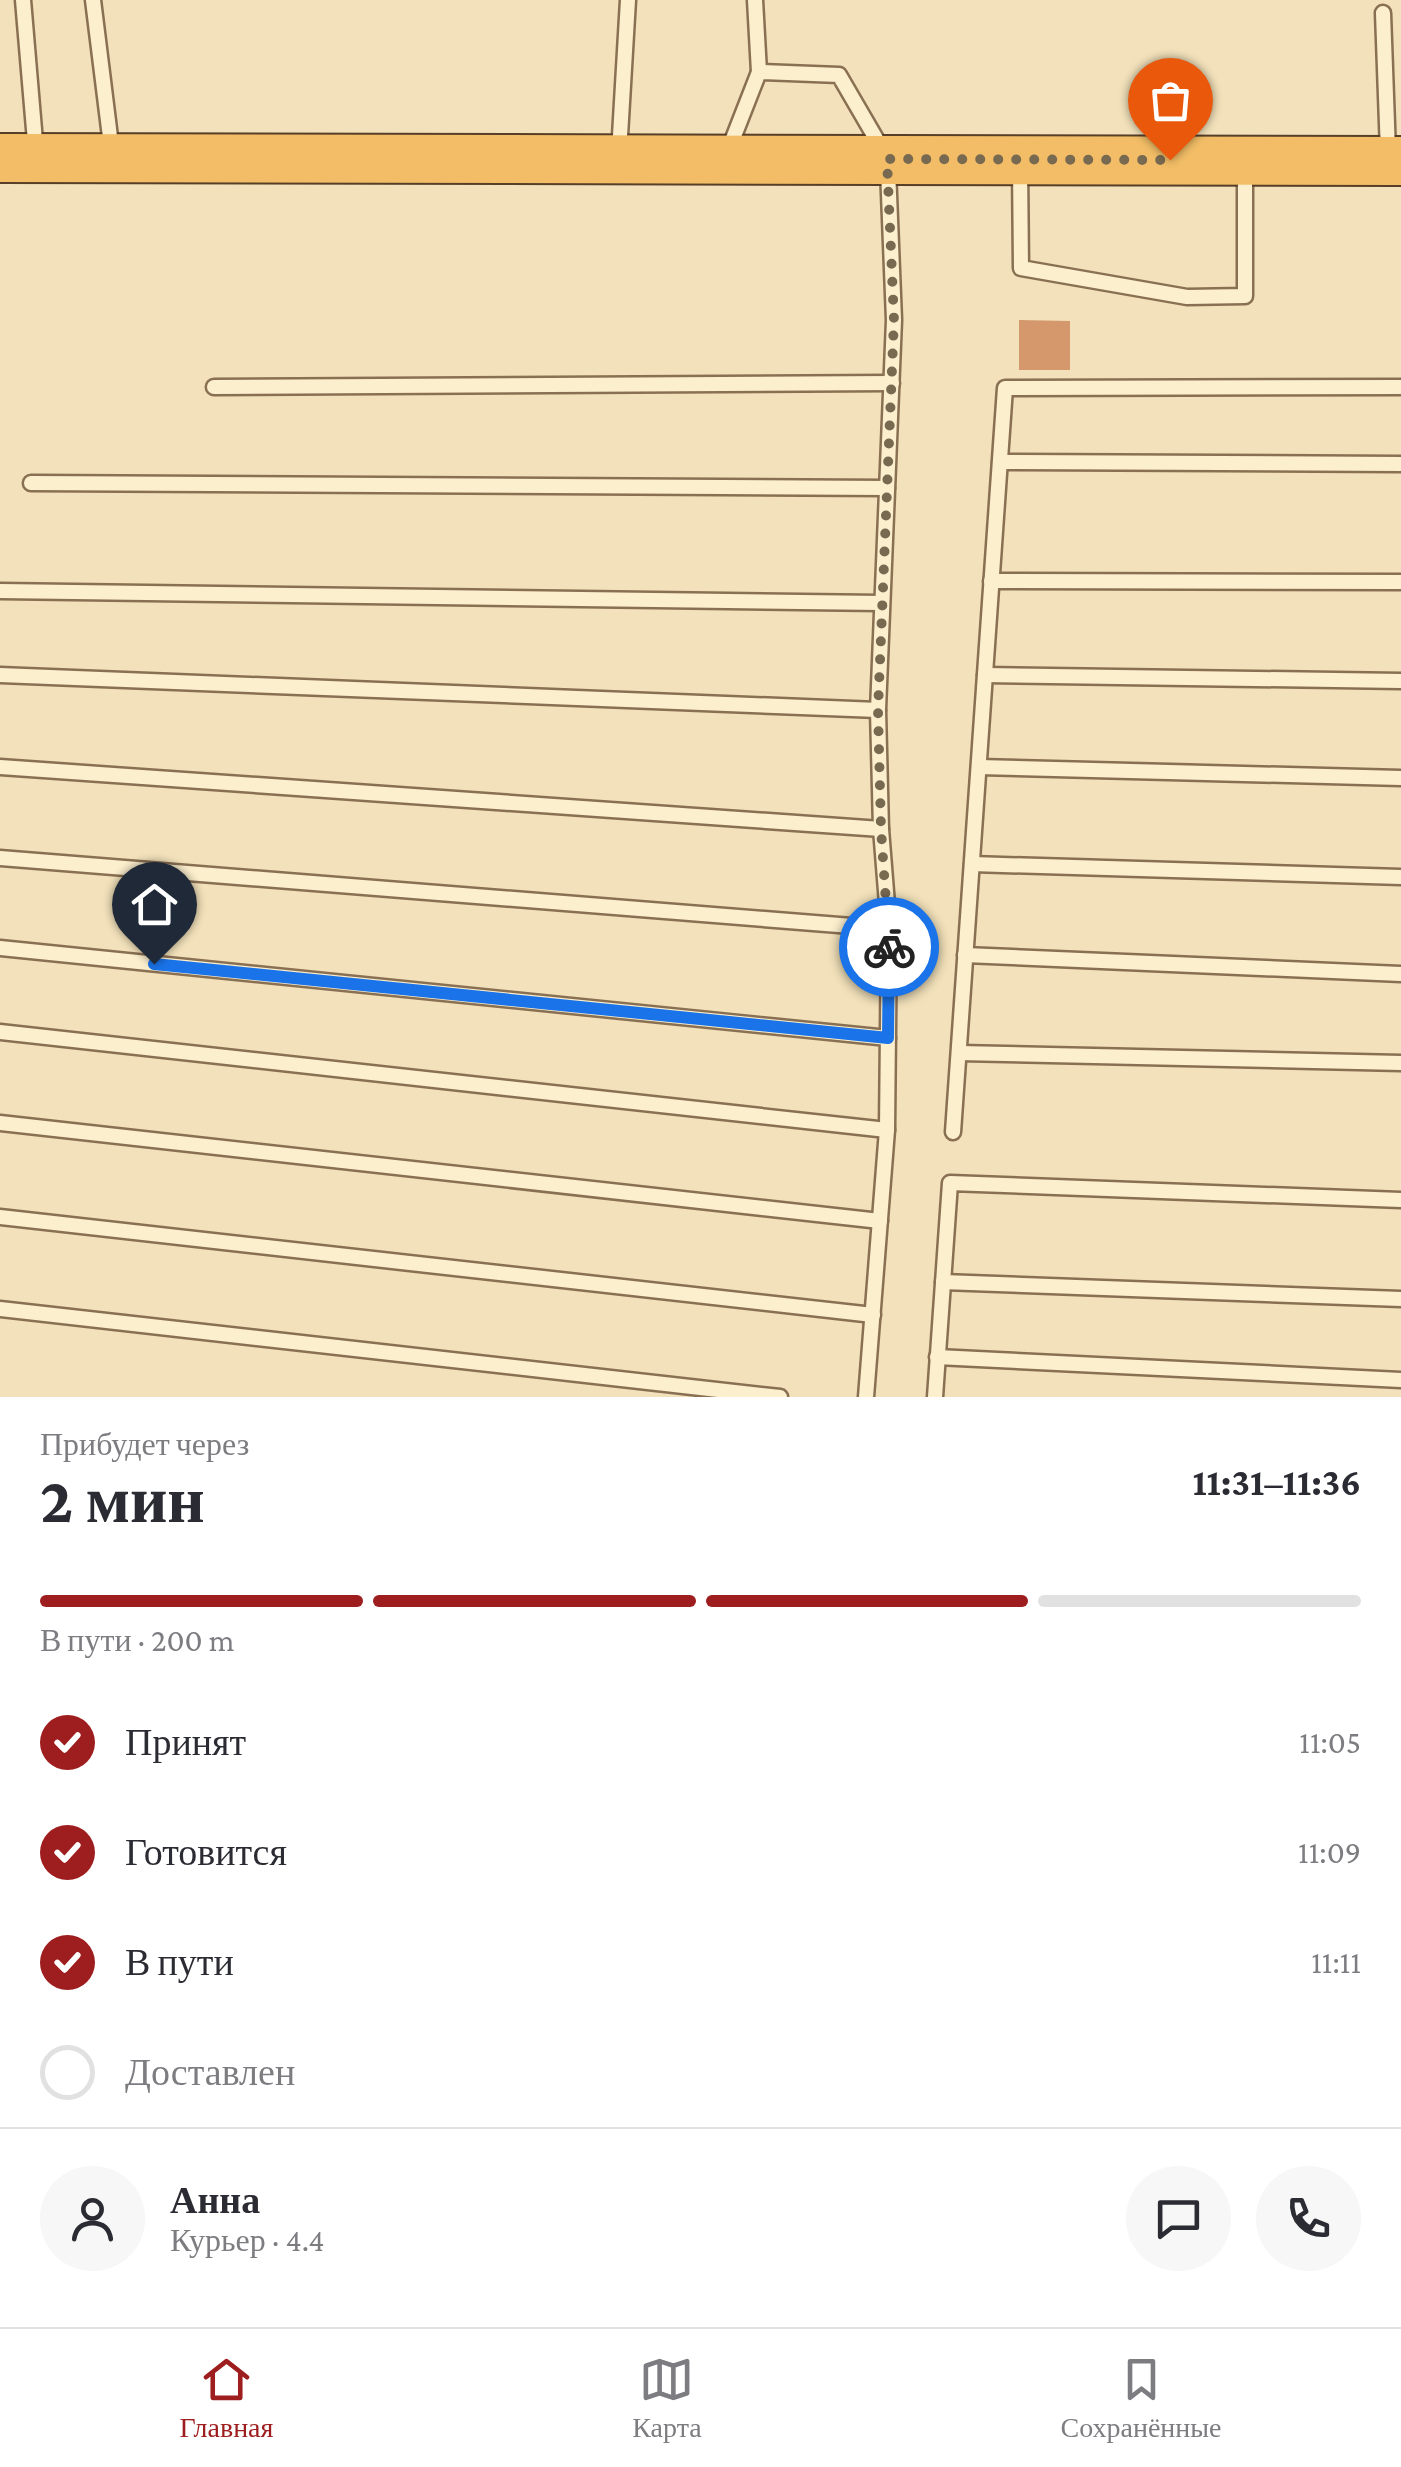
<!DOCTYPE html>
<html lang="ru">
<head>
<meta charset="utf-8">
<style>
	body { margin:0; font-family:"Crimson Pro",serif; background:#f7f7f7; color:#2b2b33; height:100vh; display:flex; flex-direction:column; font-size:38px; white-space:nowrap }
	* { box-sizing:border-box; margin:0 }
	p { font-size:32px; color:#7c7c81 }
	.icon { flex:none; width:55px; height:55px; fill:none; stroke:currentColor; stroke-width:2; stroke-linecap:round; stroke-linejoin:round }
	.map { position:relative; height:1397px; overflow:hidden }
	.side { display:flex; flex-direction:column; background:#fff; flex:1 }
	.side>* { flex:none }
	.pin { position:absolute; display:grid; place-items:center; width:85px; height:85px; color:#fff; margin:-102px -42px; border-radius:50% 50% 50% 0; rotate:-45deg; box-shadow:0 0 10px #0007 }
	.pin .icon { rotate:45deg }
	.courier { position:absolute; display:grid; place-items:center; width:100px; height:100px; margin:-50px; border:8px solid #1a73e8; border-radius:50%; background:#fff; color:#222; box-shadow:0 2px 12px #0007 }
	.head em { font-style:normal; font-weight:700 }
	.head div { display:flex; flex-direction:column-reverse }
	.head { display:flex; align-items:center; justify-content:space-between; height:170px; padding:0 40px }
	h1 { font-size:65px; font-weight:700; line-height:75px }
	.bar { display:grid; grid-template-columns:repeat(4,1fr); gap:15px 10px; align-content:center; height:120px; padding:0 40px }
	.bar i { height:12px; border-radius:8px; background:#e1e1e2 }
	.bar .on { background:#9e1d1e }
	.bar p { grid-column:span 4 }
	.line { display:flex; align-items:center; gap:25px; padding:0 40px; border-top:2px solid #e1e1e2 }
	.line div { flex:1 }
	.round { display:grid; place-items:center; flex:none; width:105px; height:105px; border-radius:52px; background:#f7f7f7 }
	ol { padding:0 40px; list-style:none }
	li { display:flex; align-items:center; gap:30px; height:110px }
	li p { margin-inline-start:auto }
	li .icon { padding:10px; border-radius:50%; background:#9e1d1e; color:#fff; stroke-width:4 }
	li:last-child { color:#7c7c81 }
	li i { width:55px; height:55px; border:5px solid #e1e1e2; border-radius:50% }
	.tab-bar { display:flex; justify-content:space-around; align-items:center; height:140px; border-top:2px solid #e1e1e2; background:#fff; font-size:28px; color:#7c7c81 }
	.tab-bar a { display:grid; justify-items:center; gap:5px }
	.tab-bar .on { color:#9e1d1e }
	.map>svg:first-child { display:block }
</style>
</head>
<body>
<div class="map">
<svg width="1401" height="1397" viewBox="0 0 1401 1397">
	<rect width="100%" height="100%" fill="#f2e1ba"/>
	<polygon fill="#d4986c" points="1019,320 1070,321 1070,370 1019,370"/>
	<g fill="none" stroke-linecap="round" stroke-linejoin="round">
		<g stroke="#8a7053" stroke-width="19">
			<g id="service">
				<polyline points="23,0 36,153"/>
				<polyline points="93,0 112,153"/>
				<polyline points="755,0 759,72"/>
				<polyline points="1383,13 1388,152"/>
				<polyline points="619,153 628,0"/>
				<polyline points="727,154 759,72 839,75 882,149"/>
				<polyline points="1020,165 1021,268 1187,297 1245,296 1245,167"/>
				<polyline points="214,387 892,383"/>
				<polyline points="1000,462 1401,464"/>
				<polyline points="31,483 887,488"/>
				<polyline points="991,581 1401,582"/>
				<polyline points="0,591 881,603"/>
				<polyline points="0,675 878,710"/>
				<polyline points="985,675 1401,681"/>
				<polyline points="0,767 881,829"/>
				<polyline points="979,767 1401,778"/>
				<polyline points="0,858 889,929"/>
				<polyline points="972,864 1401,877"/>
				<polyline points="0,948 888,1038"/>
				<polyline points="965,955 1401,974"/>
				<polyline points="0,1032 887,1130"/>
				<polyline points="959,1053 1401,1063"/>
				<polyline points="0,1123 880,1221"/>
				<polyline points="953,1132 1005,388 1401,387"/>
				<polyline points="0,1217 873,1315"/>
				<polyline points="943,1282 1401,1299"/>
				<polyline points="0,1309 780,1397"/>
				<polyline points="937,1357 1401,1380"/>
				<polyline points="866,1397 887,1130 889,929 881,829 878,710 894,320 888,169"/>
				<polyline points="935,1397 950,1183 1401,1200"/>
			</g>
		</g>
		<g stroke="#573e28" stroke-width="52">
			<polyline id="trunk" points="0,158 1401,161"/>
		</g>
		<use href="#service" stroke="#fcefce" stroke-width="14"/>
		<use href="#trunk" stroke="#f2bd66" stroke-width="48"/>
	</g>
	<g fill="none" stroke-linecap="round" stroke-linejoin="round">
		<polyline stroke="#786951" stroke-width="10" stroke-dasharray="0 18" points="889,947 881,829 878,710 894,320 887,159 1170,160"/>
		<polyline stroke="#1a73e8" stroke-width="12" points="154,964 888,1038 889,947"/>
	</g>
</svg>
<div class="pin" style="left:1170px;top:160px;background:#ea580c"><svg class="icon" aria-label="bag" viewBox="0 0 24 24"><path d="M5 8h14l-1 12H6zM9 8a3 3 0 0 1 6 0"/></svg></div>
<div class="pin" style="left:154px;top:964px;background:#1f2937"><svg class="icon" aria-label="home" viewBox="0 0 24 24"><path d="M3 11l9-7 9 7M6 9v11h12V9"/></svg></div>
<div class="courier" style="left:889px;top:947px"><svg class="icon" aria-label="bike" viewBox="0 0 24 24"><circle cx="6" cy="16" r="4"/><circle cx="18" cy="16" r="4"/><path d="M6 16l4-8h5l3 8M10 8l3 8H6M13 5h3"/></svg></div>
</div>
<section class="side">
<div class="head"><div><h1>2 мин</h1><p>Прибудет через</p></div><em>11:31–11:36</em></div>
<div class="bar"><i class="on"></i><i class="on"></i><i class="on"></i><i></i><p>В пути · 200 m</p></div>
<ol>
<li><svg class="icon" aria-label="check" viewBox="0 0 24 24"><path d="M5 12l5 5 9-10"/></svg>Принят<p>11:05</p></li>
<li><svg class="icon" aria-label="check" viewBox="0 0 24 24"><path d="M5 12l5 5 9-10"/></svg>Готовится<p>11:09</p></li>
<li><svg class="icon" aria-label="check" viewBox="0 0 24 24"><path d="M5 12l5 5 9-10"/></svg>В пути<p>11:11</p></li>
<li><i></i>Доставлен</li>
</ol>
<div class="line" style="height:180px"><a class="round"><svg class="icon" aria-label="person" viewBox="0 0 24 24"><circle cx="12" cy="8" r="4"/><path d="M4 21q1-7 8-7t8 7"/></svg></a><div><b>Анна</b><p>Курьер · 4.4</p></div><a class="round"><svg class="icon" aria-label="chat" viewBox="0 0 24 24"><path d="M4 5h16v11H9l-5 4z"/></svg></a><a class="round"><svg class="icon" aria-label="phone" viewBox="0 0 24 24"><path d="M5 4h4l2 5-3 2q2 4 5 5l2-3 5 2v4C11 20 4 13 5 4z"/></svg></a></div>
</section>
<nav class="tab-bar">
<a class="on"><svg class="icon" aria-label="home" viewBox="0 0 24 24"><path d="M3 11l9-7 9 7M6 9v11h12V9"/></svg>Главная</a>
<a><svg class="icon" aria-label="map" viewBox="0 0 24 24"><path d="M3 6l6-2 6 2 6-2v14l-6 2-6-2-6 2zM9 4v14M15 6v14"/></svg>Карта</a>
<a><svg class="icon" aria-label="saved" viewBox="0 0 24 24"><path d="M7 4h10v16l-5-4-5 4z"/></svg>Сохранённые</a>
</nav>
</body>
</html>
